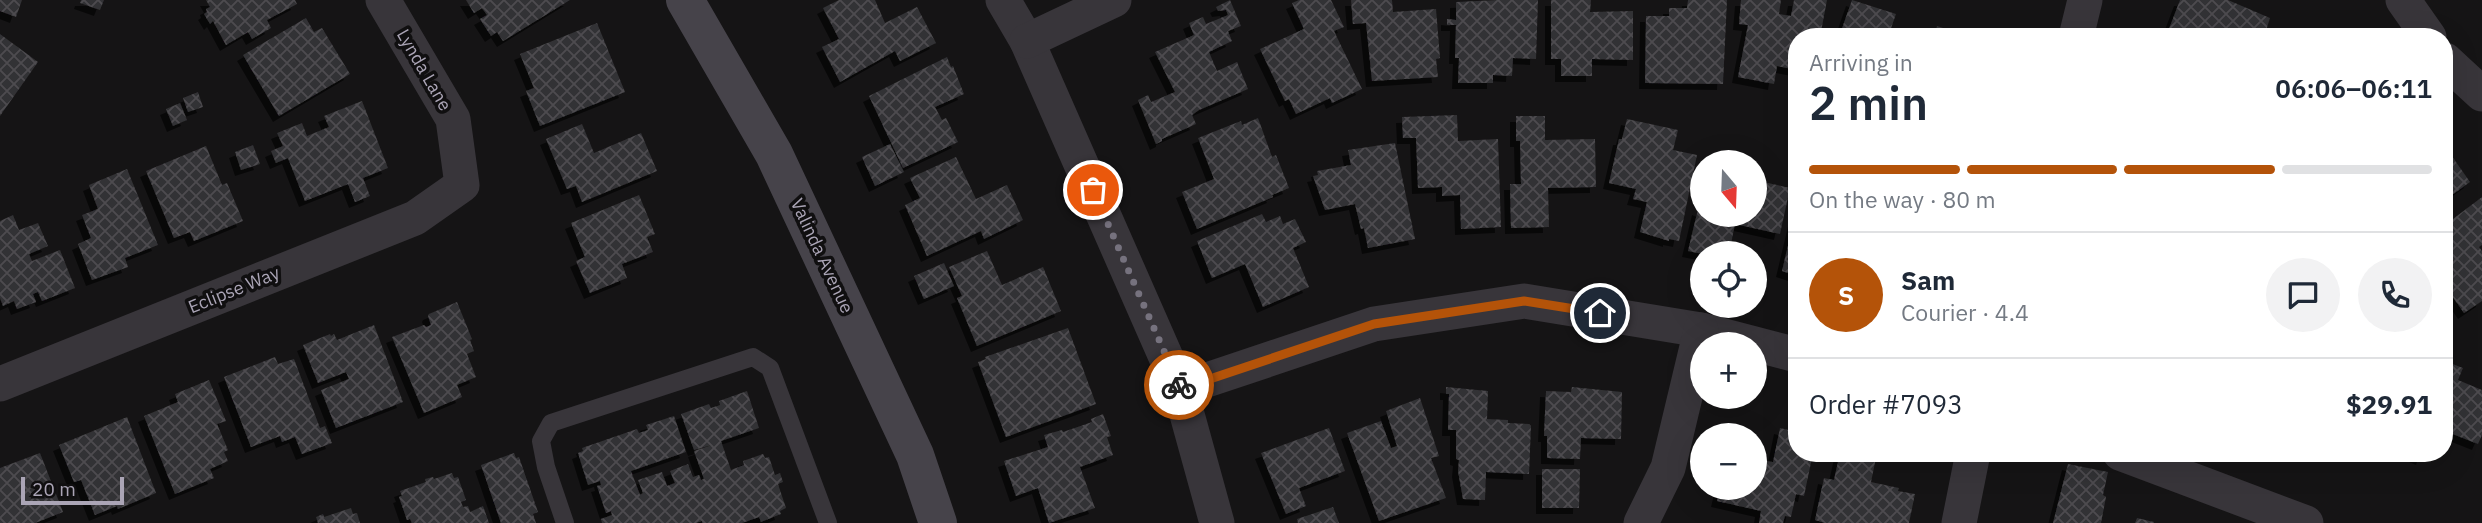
<!DOCTYPE html>
<html lang="en">
<head>
<meta charset="utf-8">
<style>
	body { margin:0; font-family:"IBM Plex Sans",sans-serif; background:#f2f2f3; color:#1f2937; height:100vh; display:flex; flex-direction:column; font-size:26px; white-space:nowrap }
	* { box-sizing:border-box; margin:0 }
	p { font-size:23px; color:#747a83 }
	.icon { flex:none; width:38px; height:38px; fill:none; stroke:currentColor; stroke-width:2; stroke-linecap:round; stroke-linejoin:round }
	.map { position:relative; flex:1; overflow:hidden }
	.drawer { position:absolute; left:1788px; top:28px; width:665px; height:434px; display:flex; flex-direction:column; background:#fff; border-radius:28px; box-shadow:0 7px 28px #0002 }
	.drawer>* { flex:none }
	.needle { width:46px; rotate:161deg }
	.buttons { position:absolute; left:1690px; top:150px; display:grid; gap:14px }
	.buttons a { display:grid; place-items:center; width:77px; height:77px; border-radius:50%; background:#fff; box-shadow:0 7px 28px #0002; font-size:35px }
	.scale { position:absolute; left:21px; bottom:18px; width:103px; box-sizing:border-box; padding-left:7px; border:4px solid #aba5b6; border-top:0; font-size:19px; line-height:24px; white-space:nowrap; color:#aba5b6; -webkit-text-stroke:5px #100f10; paint-order:stroke }
	.pin { position:absolute; display:grid; place-items:center; width:60px; height:60px; color:#fff; margin:-30px; border:4px solid #fff; border-radius:50%; box-shadow:0 2px 7px #0007 }
	.courier { position:absolute; display:grid; place-items:center; width:70px; height:70px; margin:-35px; border:5px solid #b45309; border-radius:50%; background:#fff; color:#222; box-shadow:0 2px 9px #0007 }
	.head em { font-style:normal; font-weight:600 }
	.head div { display:flex; flex-direction:column-reverse }
	.head { display:flex; align-items:center; justify-content:space-between; height:119px; padding:0 21px }
	h1 { font-size:46px; font-weight:600; line-height:52px }
	.bar { display:grid; grid-template-columns:repeat(4,1fr); gap:10px 7px; align-content:center; height:84px; padding:0 21px }
	.bar i { height:9px; border-radius:5px; background:#e0e1e3 }
	.bar .selected { background:#b45309 }
	.bar p { grid-column:span 4 }
	.line { display:flex; align-items:center; gap:18px; padding:0 21px; border-top:2px solid #e0e1e3 }
	.line div { flex:1 }
	.round { display:grid; place-items:center; flex:none; width:74px; height:74px; border-radius:37px; background:#f2f2f3 }
	.map>svg:first-child { display:block }
</style>
</head>
<body>
<div class="map">
<svg width="2482" height="523" viewBox="0 0 2482 523">
	<defs>
		<pattern id="building-cross-hatch" width="8" height="8" patternUnits="userSpaceOnUse" patternTransform="scale(1.75)"><rect width="8" height="8" fill="#323134"/><path d="M0 0l8 8M0 8l8-8" fill="none" stroke="#4d4c4f"/></pattern>
		<filter id="shadow"><feDropShadow dx="-6" dy="6" stdDeviation="0" flood-color="#0009"/></filter>
	</defs>
	<rect width="100%" height="100%" fill="#151415"/>
	<g fill="url(#building-cross-hatch)" filter="url(#shadow)">
		<polygon points="0,0 22,0 16,17 0,11"/>
		<polygon points="81,0 104,0 100,10 80,3"/>
		<polygon points="206,0 295,0 297,4 267,20 271,28 252,39 248,32 226,45 213,21 210,24 204,14 207,12 206,9 210,7"/>
		<polygon points="466,0 570,0 503,41 497,32 491,36 480,19 487,15 482,8 474,13"/>
		<polygon points="839,0 875,0 885,23 917,7 936,43 900,61 895,51 840,82 822,47 839,39 823,8"/>
		<polygon points="1230,0 1241,26 1228,31 1232,41 1209,52 1217,71 1237,62 1248,89 1199,110 1192,115 1196,124 1162,139 1162,141 1156,144 1138,100 1148,95 1151,102 1175,92 1155,52 1194,35 1189,23 1203,17 1206,24 1228,15 1226,10 1218,11 1216,7"/>
		<polygon points="1299,0 1331,0 1344,27 1334,31 1362,89 1332,103 1330,98 1296,114 1289,99 1285,101 1260,49 1304,29 1292,3"/>
		<polygon points="1351,0 1392,0 1393,12 1436,9 1440,58 1436,59 1438,77 1372,81 1366,23 1353,24"/>
		<polygon points="1498,0 1538,0 1536,59 1513,58 1512,76 1493,75 1493,83 1458,83 1459,58 1455,58 1456,25 1447,25 1447,19 1456,20 1456,2"/>
		<polygon points="1551,0 1591,0 1590,12 1633,11 1633,60 1592,59 1592,76 1561,76 1561,59 1551,59"/>
		<polygon points="1688,0 1727,0 1723,84 1645,83 1646,16 1669,16 1669,8 1687,8"/>
		<polygon points="1741,0 1781,0 1779,14 1791,16 1794,0 1827,0 1820,37 1797,37 1797,70 1777,66 1774,84 1738,77 1748,25 1739,24"/>
		<polygon points="1852,0 1896,14 1888,37 1839,37"/>
		<polygon points="2180,0 2228,0 2270,18 2264,37 2187,37 2188,35 2169,29"/>
		<polygon points="306,18 314,32 322,28 350,74 279,116 243,55"/>
		<polygon points="597,23 625,92 540,126 526,91 534,88 520,54"/>
		<polygon points="1937,26 1968,36 1967,37 1934,37"/>
		<polygon points="0,34 38,62 0,116"/>
		<polygon points="947,57 951,67 953,66 964,94 935,107 942,120 946,118 958,142 903,168 869,96"/>
		<polygon points="198,92 203,107 188,112 183,98"/>
		<polygon points="362,101 388,168 363,178 370,196 355,202 348,184 305,201 288,158 276,163 271,151 283,146 277,133 302,123 307,136 329,127 324,116"/>
		<polygon points="180,103 187,120 173,126 166,109"/>
		<polygon points="1457,115 1458,141 1498,139 1501,227 1461,229 1460,195 1442,196 1442,187 1418,188 1416,138 1403,138 1402,117"/>
		<polygon points="1516,116 1545,116 1545,140 1595,139 1596,187 1548,188 1549,227 1511,228 1510,184 1521,184 1520,141 1516,141"/>
		<polygon points="1258,118 1272,157 1276,155 1289,188 1272,195 1273,197 1197,229 1182,192 1214,179 1198,138 1241,121 1242,125"/>
		<polygon points="1627,119 1678,130 1673,150 1697,155 1679,241 1669,239 1669,241 1640,232 1647,202 1633,199 1636,189 1609,183 1619,139 1622,139"/>
		<polygon points="582,124 594,153 641,133 657,171 582,202 576,186 567,189 546,139"/>
		<polygon points="1395,143 1415,239 1368,248 1364,228 1361,229 1355,204 1325,210 1313,176 1318,175 1317,171 1351,165 1348,150"/>
		<polygon points="890,144 904,172 875,186 862,157"/>
		<polygon points="253,145 260,164 241,170 235,152"/>
		<polygon points="206,146 222,185 227,183 243,221 194,241 190,232 174,238 146,171"/>
		<polygon points="2449,152 2470,182 2445,200 2445,155"/>
		<polygon points="956,157 976,199 1007,185 1023,220 984,239 981,231 927,256 905,205 920,198 910,178"/>
		<polygon points="127,169 158,245 125,258 128,267 92,280 78,244 91,238 82,215 98,209 89,185"/>
		<polygon points="1755,180 1790,188 1780,234 1735,224 1729,254 1703,254 1688,251 1698,209 1703,211 1703,215 1755,215"/>
		<polygon points="639,195 655,234 647,237 653,252 622,264 627,278 590,293 576,261 585,257 571,223"/>
		<polygon points="2482,197 2482,245 2479,247 2482,251 2482,301 2464,313 2445,286 2445,225"/>
		<polygon points="1796,212 1797,213 1797,276 1782,271"/>
		<polygon points="1262,214 1266,222 1280,216 1283,224 1295,219 1306,242 1293,248 1309,287 1263,307 1245,264 1212,278 1197,241"/>
		<polygon points="13,215 19,230 38,223 48,246 29,254 32,261 60,250 75,288 42,301 38,292 33,294 36,302 17,309 14,301 3,306 0,298 0,221"/>
		<polygon points="987,251 1002,285 1043,267 1061,311 977,346 957,298 962,296 949,267"/>
		<polygon points="944,263 954,286 924,299 914,276"/>
		<polygon points="457,302 472,339 470,340 474,351 467,354 476,377 457,385 462,397 424,413 392,337 424,325 426,327 431,325 428,316 429,314"/>
		<polygon points="374,325 403,402 336,428 321,390 349,379 346,372 318,383 303,345 330,334 331,336 334,334 337,340"/>
		<polygon points="1068,328 1096,404 1006,437 978,362 986,359 985,357"/>
		<polygon points="275,357 278,364 294,359 320,428 325,426 332,443 302,454 295,437 282,442 280,436 251,447 224,377"/>
		<polygon points="2445,361 2463,368 2458,380 2482,390 2482,435 2478,444 2445,431"/>
		<polygon points="209,380 226,421 217,424 228,450 224,452 228,461 210,469 214,478 175,494 144,416 178,402 175,394"/>
		<polygon points="1446,387 1488,391 1487,419 1508,420 1508,423 1529,424 1531,426 1529,474 1486,472 1485,500 1463,499 1458,471 1459,460 1456,459 1456,430 1448,430 1449,394 1446,394"/>
		<polygon points="1572,387 1622,392 1621,439 1581,438 1580,459 1547,458 1547,436 1544,436 1546,391 1571,392"/>
		<polygon points="747,391 759,428 721,441 731,470 744,465 743,461 763,454 765,458 769,457 775,475 780,473 783,482 778,484 786,508 780,511 781,514 761,522 759,517 742,523 702,523 702,521 696,523 602,523 601,519 612,515 611,511 606,513 597,486 601,485 600,481 588,485 578,453 583,451 582,448 637,429 639,433 648,430 646,425 674,416 686,452 631,471 640,495 643,493 638,480 662,472 667,486 675,483 670,471 688,464 693,477 699,475 701,480 704,479 694,451 712,445 694,450 681,414 709,404 711,408 720,405 719,401"/>
		<polygon points="1420,398 1439,456 1431,458 1446,498 1379,521 1347,433 1381,421 1391,448 1397,446 1386,411"/>
		<polygon points="1103,414 1111,436 1107,437 1113,455 1080,467 1095,508 1049,523 1038,488 1016,496 1004,461 1048,447 1044,435 1062,430 1063,432 1092,422 1091,419"/>
		<polygon points="127,417 156,493 118,509 117,506 95,515 81,480 74,482 59,445"/>
		<polygon points="1329,428 1345,471 1299,488 1306,506 1286,514 1261,453"/>
		<polygon points="1780,428 1797,432 1797,453 1813,453 1804,496 1796,494 1791,517 1785,516 1783,523 1759,523 1761,511 1717,501 1720,488 1755,488 1755,448 1762,450 1760,460 1773,462"/>
		<polygon points="40,453 63,512 35,523 0,523 0,468"/>
		<polygon points="514,453 516,458 519,457 538,512 533,514 536,523 501,523 481,465"/>
		<polygon points="1840,453 1877,453 1871,482 1899,488 1898,491 1915,494 1909,523 1825,523 1815,520 1824,478 1834,480"/>
		<polygon points="2408,453 2424,453 2422,459"/>
		<polygon points="2068,464 2108,472 2103,495 2106,497 2101,523 2053,523"/>
		<polygon points="1542,469 1580,469 1579,508 1542,508"/>
		<polygon points="452,473 454,478 458,477 466,500 461,502 463,507 468,506 470,512 483,506 489,523 412,523 410,519 407,520 399,497 402,496 400,491 426,482 425,479 433,477 434,479"/>
		<polygon points="1333,507 1339,523 1298,523 1297,519"/>
		<polygon points="351,508 353,514 357,513 360,523 318,523 316,517 323,514 324,517"/>
		<polygon points="2137,518 2154,522 2154,523 2135,523"/>
	</g>
	<g fill="none" stroke-linecap="round" stroke-linejoin="round">
		<polyline stroke="#38353a" stroke-width="18" points="565,523 546,467 541,441 551,423 753,357 770,368 828,523"/>
		<g stroke="#38353a" stroke-width="35">
			<polyline points="1003,0 1027,41 1180,389 1217,523"/>
			<polyline points="2403,0 2429,37"/>
			<polyline points="2076,37 2085,0"/>
			<polyline points="1027,41 1114,0"/>
			<polyline points="2445,60 2482,94"/>
			<polyline points="0,384 415,218 462,185 453,119 383,0"/>
			<polyline points="1180,389 1374,324 1524,301 1701,330 1797,355"/>
			<polyline points="2120,453 2306,523"/>
			<polyline points="1641,523 1668,468 1701,330"/>
			<polyline points="1959,523 1973,453"/>
		</g>
		<polyline stroke="#46434a" stroke-width="38" points="685,0 774,154 915,455 938,523"/>
	</g>
	<g fill="none" stroke-linecap="round" stroke-linejoin="round">
		<polyline stroke="#76727e" stroke-width="7" stroke-dasharray="0 12.6" points="1093,190 1179,385"/>
		<polyline stroke="#b45309" stroke-width="9" points="1179,385 1180,389 1374,324 1524,301 1600,313"/>
	</g>
	<g text-anchor="middle" stroke-width="7" stroke-linejoin="round" paint-order="stroke">
		<g font-size="18" fill="#aba5b6" stroke="#100f10">
			<text transform="translate(424 70) rotate(60)" y="6">Lynda Lane</text>
			<text transform="translate(822 256) rotate(65)" y="6">Valinda Avenue</text>
			<text transform="translate(234 290) rotate(-22)" y="6">Eclipse Way</text>
		</g>
	</g>
</svg>
<div class="buttons">
<a><svg class="needle" viewBox="-14 -14 28 28"><path d="M0-13l5 13h-10z" fill="#e53935"/><path d="M0 13l5-13h-10z" fill="#747a83"/></svg></a>
<a><svg class="icon" aria-label="locate" viewBox="0 0 24 24"><circle cx="12" cy="12" r="6"/><path d="M12 2v4M12 18v4M2 12h4M18 12h4"/></svg></a>
<a>+</a>
<a>−</a>
</div>
<div class="scale">20 m</div>
<div class="pin" style="left:1093px;top:190px;background:#ea580c"><svg class="icon" aria-label="bag" viewBox="0 0 24 24"><path d="M5 8h14l-1 12H6zM9 8a3 3 0 0 1 6 0"/></svg></div>
<div class="pin" style="left:1600px;top:313px;background:#1f2937"><svg class="icon" aria-label="home" viewBox="0 0 24 24"><path d="M3 11l9-7 9 7M6 9v11h12V9"/></svg></div>
<div class="courier" style="left:1179px;top:385px"><svg class="icon" aria-label="bike" viewBox="0 0 24 24"><circle cx="6" cy="16" r="4"/><circle cx="18" cy="16" r="4"/><path d="M6 16l4-8h5l3 8M10 8l3 8H6M13 5h3"/></svg></div>
<section class="drawer">
<div class="head"><div><h1>2 min</h1><p>Arriving in</p></div><em>06:06–06:11</em></div>
<div class="bar"><i class="selected"></i><i class="selected"></i><i class="selected"></i><i></i><p>On the way · 80 m</p></div>
<div class="line" style="height:126px"><b class="round" style="background:#b45309;color:#fff">S</b><div><b>Sam</b><p>Courier · 4.4</p></div><a class="round"><svg class="icon" aria-label="chat" viewBox="0 0 24 24"><path d="M4 5h16v11H9l-5 4z"/></svg></a><a class="round"><svg class="icon" aria-label="phone" viewBox="0 0 24 24"><path d="M5 4h4l2 5-3 2q2 4 5 5l2-3 5 2v4C11 20 4 13 5 4z"/></svg></a></div>
<div class="line" style="height:91px"><div>Order #7093</div><b>$29.91</b></div>
</section>
</div>
</body>
</html>
